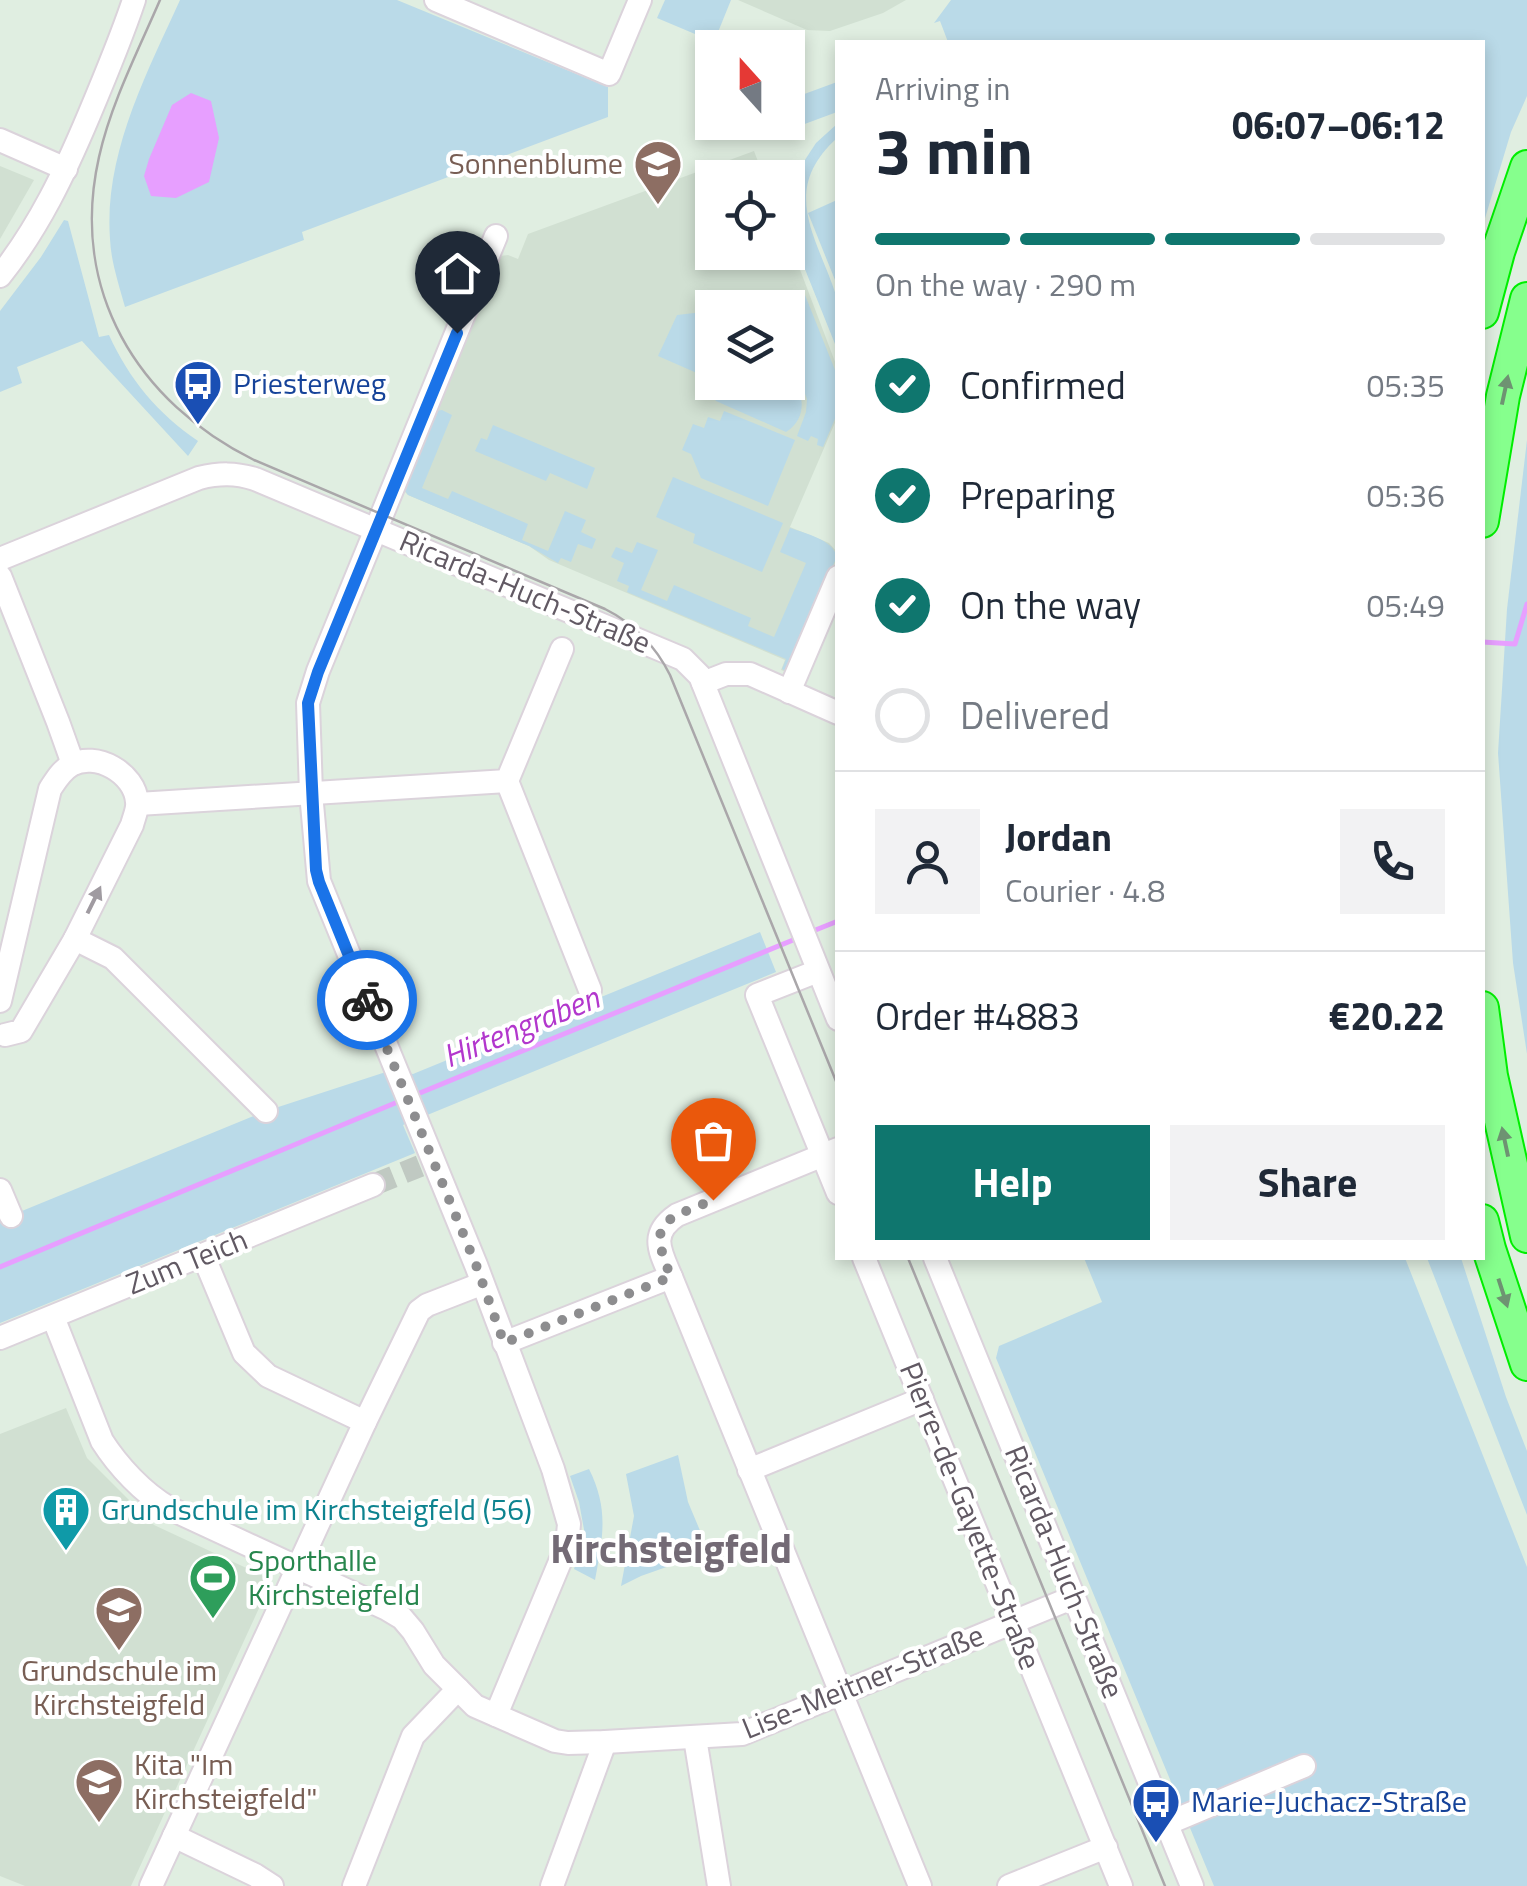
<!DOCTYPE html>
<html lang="en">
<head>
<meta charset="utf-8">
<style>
	body { margin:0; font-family:"Titillium Web",sans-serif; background:#f2f2f3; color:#1f2937; height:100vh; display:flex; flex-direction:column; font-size:38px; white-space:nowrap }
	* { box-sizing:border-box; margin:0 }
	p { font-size:32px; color:#747a83 }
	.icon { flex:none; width:55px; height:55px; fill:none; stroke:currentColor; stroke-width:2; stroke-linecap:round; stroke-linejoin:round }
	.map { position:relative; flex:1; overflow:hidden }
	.panel { position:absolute; left:835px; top:40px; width:650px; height:1220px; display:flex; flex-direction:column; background:#fff; border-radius:0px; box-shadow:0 5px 15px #0003 }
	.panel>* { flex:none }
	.needle { width:65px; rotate:339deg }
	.buttons { position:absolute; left:695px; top:30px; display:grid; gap:20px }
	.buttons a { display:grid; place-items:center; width:110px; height:110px; border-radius:0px; background:#fff; box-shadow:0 5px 15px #0003; font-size:50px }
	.pin { position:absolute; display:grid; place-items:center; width:85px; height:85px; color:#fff; margin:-102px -42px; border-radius:50% 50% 50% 0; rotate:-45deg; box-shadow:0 0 10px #0007 }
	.pin .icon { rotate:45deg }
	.courier { position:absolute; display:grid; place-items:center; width:100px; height:100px; margin:-50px; border:8px solid #1a73e8; border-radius:50%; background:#fff; color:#222; box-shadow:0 2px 12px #0007 }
	.summary em { font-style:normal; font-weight:700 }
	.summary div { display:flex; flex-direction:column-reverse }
	.summary { display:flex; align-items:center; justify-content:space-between; height:170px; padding:0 40px }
	h1 { font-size:65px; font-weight:700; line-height:75px }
	.bar { display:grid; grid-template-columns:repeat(4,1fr); gap:15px 10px; align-content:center; height:120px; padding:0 40px }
	.bar i { height:12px; border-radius:8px; background:#e0e1e3 }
	.bar .selected { background:#0f766e }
	.bar p { grid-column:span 4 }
	.line { display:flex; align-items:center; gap:25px; padding:0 40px; border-top:2px solid #e0e1e3 }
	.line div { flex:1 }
	.round { display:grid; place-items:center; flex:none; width:105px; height:105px; border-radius:0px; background:#f2f2f3 }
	ol { padding:0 40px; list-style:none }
	li { display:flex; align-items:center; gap:30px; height:110px }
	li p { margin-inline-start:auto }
	li .icon { padding:10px; border-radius:50%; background:#0f766e; color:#fff; stroke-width:4 }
	li:last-child { color:#747a83 }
	li i { width:55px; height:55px; border:5px solid #e0e1e3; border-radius:50% }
	.button { display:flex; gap:20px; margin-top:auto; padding:20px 40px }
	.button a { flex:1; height:115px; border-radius:0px; background:#0f766e; color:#fff; font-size:40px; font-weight:700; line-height:115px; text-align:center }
	.button a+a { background:#f2f2f3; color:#1f2937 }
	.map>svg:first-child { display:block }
</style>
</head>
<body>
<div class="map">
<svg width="1527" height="1886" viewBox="0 0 1527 1886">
	<rect width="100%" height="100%" fill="#e0eee1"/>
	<g fill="#d1e0d2" fill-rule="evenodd">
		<polygon points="738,0 906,0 883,13 830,31 807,30"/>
		<path d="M754,151l10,26 -52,1v74h76v-14l49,129v51l-47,109 39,16 8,9v6l-48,115 -8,-3 4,-10 -236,-100 -20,-14 -121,-51 -4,-4 96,-235 8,-1 10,4 10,-25zM712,308h76v74h-76z"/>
		<polygon points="0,166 34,180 0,239"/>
		<polygon points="66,1408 87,1458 154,1525 272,1580 131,1886 25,1886 0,1876 0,1434"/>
	</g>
	<g fill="#badae8">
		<path d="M180,0h217l211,87v30l-306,115 2,8 -179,67c-6,-22 -14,-45 -15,-68 -6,-85 36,-164 70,-239z"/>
		<polygon points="665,0 731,0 714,42 657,18"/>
		<polygon points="951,0 1527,0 1527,96 1511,132 1483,225 1482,42 948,42 940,21 934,23"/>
		<polygon points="837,82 837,112 775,135 771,123 788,122 788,100"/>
		<path d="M837,124v14c-58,53 -20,99 -1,157 5,16 2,37 1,54l-49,-122v-49l-9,-1 20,-8 17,-26z"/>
		<polygon points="837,200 837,285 808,213"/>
		<path d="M64,220l4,1 31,116 10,-2c20,44 49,79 89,106l-10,15 -106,-115 -65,26 5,16 -22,9v-81l41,-54z"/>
		<polygon points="803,290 837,375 837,414 823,447 817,445 818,439 811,436 808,441 797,436 806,412 807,399 788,348 786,307 789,304 799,300 798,296 765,307 736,307 770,303"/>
		<polygon points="712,311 712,374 706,377 658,356 677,315"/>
		<path d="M788,359c10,24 26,55 -2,73l-70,-31 -5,-6 1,-13h76z"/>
		<polygon points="442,410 452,415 422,488 448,499 452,491 528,524 522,540 548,551 565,511 586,520 581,532 596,539 592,549 578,544 571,562 561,558 558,563 529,546 408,495 405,491 437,411"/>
		<polygon points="724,411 795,440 768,506 701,478 691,454 682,450 693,424 704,428 708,417 720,421"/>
		<polygon points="493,425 595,468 587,489 550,473 546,481 475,451 481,438 487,440"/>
		<polygon points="1527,440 1527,1054 1513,963 1498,753 1507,609"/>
		<polygon points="673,477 783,523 762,572 693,543 695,534 656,517"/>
		<path d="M790,528c17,6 41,11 47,28l-49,116 -6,-3 4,-10 -159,-67 2,-6 -12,-5 7,-18 -13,-6 5,-10 16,6 5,-11 21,8 -17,40 26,11 7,-16 77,33 -3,8 26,11 32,-74 -26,-11z"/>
		<polygon points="760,932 776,972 403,1125 415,1153 0,1323 0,1220 266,1111 395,1069 413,1074"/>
		<polygon points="1084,1258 1405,1258 1527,1567 1527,1886 1214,1886 996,1358 999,1346 1102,1302"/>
		<polygon points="1427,1258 1461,1258 1506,1397 1527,1451 1527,1515"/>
		<polygon points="678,1455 688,1502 709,1552 641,1576 621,1586 634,1516 626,1474"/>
		<path d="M589,1469c20,40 14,68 6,111l-21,-11 11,-34 -6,-33 -9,-26z"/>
	</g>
	<polygon fill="#e79fff" points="191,93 211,101 219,138 209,182 176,198 151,196 144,176 149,159 172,105"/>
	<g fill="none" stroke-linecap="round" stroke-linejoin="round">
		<g stroke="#e79fff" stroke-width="5">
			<polyline points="1482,642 1515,644 1527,604"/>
			<polyline points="813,931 838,921"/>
			<polyline points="415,1095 798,938"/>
			<polyline points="0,1267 400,1101"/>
		</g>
		<polyline stroke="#c0c9c2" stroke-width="22" stroke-dasharray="22 11" stroke-linecap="butt" points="373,1185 420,1166"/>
		<g stroke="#dbd3db" stroke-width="26">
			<g id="minor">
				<polyline points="436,0 609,74 640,0"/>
				<polyline points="0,140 66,169"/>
				<path d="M0,276c39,-49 65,-104 89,-161 16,-38 32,-76 45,-115"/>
				<path d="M0,559l199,-81c21,-5 36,-5 56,1l428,180 17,17 138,343"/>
				<polyline points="0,576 58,722 73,764"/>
				<polyline points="703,683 726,674 750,674 838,713"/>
				<polyline points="789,692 838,577"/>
				<polyline points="507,781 590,990"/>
				<polyline points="138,804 507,781 562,649"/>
				<polyline points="75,939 113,958 266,1111"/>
				<polyline points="818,971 757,995 838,1193"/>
				<path d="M0,1001l50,-212c6,-9 11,-18 21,-24 25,-14 64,8 66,37 1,7 -3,15 -5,23l-57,114 -54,92 -16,4"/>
				<polyline points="0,1190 11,1216"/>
				<polyline points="203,1255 244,1353 268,1376 365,1422"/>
				<polyline points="864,1258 1121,1886"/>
				<polyline points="935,1258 1192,1886"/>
				<polyline points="671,1277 920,1886"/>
				<path d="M53,1317l49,124c16,25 41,52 67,67l218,101 15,9 11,13 21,34 41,41 80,35 13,2 37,-1 137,-8 332,-137"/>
				<polyline points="0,1338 373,1185"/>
				<path d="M504,1343l167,-66c-11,-26 -22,-43 6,-62l161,-66"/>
				<polyline points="749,1470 922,1399"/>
				<polyline points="496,1715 567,1545 569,1524 553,1469 476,1265 319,881 311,793 308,703 318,671 496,236"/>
				<polyline points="695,1738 719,1886"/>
				<polyline points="1166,1824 1304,1766"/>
				<polyline points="174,1836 255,1875 272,1886"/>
				<polyline points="151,1886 365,1422 419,1311 427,1305 481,1284"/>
				<polyline points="354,1886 413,1736 458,1689"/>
				<polyline points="552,1886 605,1742"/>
				<polyline points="1009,1886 1106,1847"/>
			</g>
		</g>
		<g stroke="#0e0" stroke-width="36">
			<g id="highway">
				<polyline points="1482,312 1498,252 1527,167"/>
				<polyline points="1482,521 1503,396 1527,299"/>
				<polyline points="1482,1008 1491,1076 1527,1236"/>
				<polyline points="1482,1221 1489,1249 1527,1364"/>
			</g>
		</g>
		<use href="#minor" stroke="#fff" stroke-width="22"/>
		<use href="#highway" stroke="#86ff8d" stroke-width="32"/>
		<g stroke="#aaa7aa" stroke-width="2.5">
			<path d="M160,0c-22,51 -49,103 -61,157 -30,133 38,245 155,303l351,149c30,15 50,36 65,66l168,411"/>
			<polyline points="908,1258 1165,1886"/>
		</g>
	</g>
	<defs><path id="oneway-solid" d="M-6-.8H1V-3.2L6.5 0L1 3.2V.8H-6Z" transform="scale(2.5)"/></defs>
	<g fill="#6e9372">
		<use href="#oneway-solid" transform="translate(1505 390) rotate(-78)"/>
		<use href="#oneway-solid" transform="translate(1505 1142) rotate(-102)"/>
		<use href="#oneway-solid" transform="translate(1503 1293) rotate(72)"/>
	</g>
	<use fill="#a09ba1" href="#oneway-solid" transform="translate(94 900) rotate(-64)"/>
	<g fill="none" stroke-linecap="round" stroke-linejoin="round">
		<path stroke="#8d8d8f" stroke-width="10" stroke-dasharray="0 18" d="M367,1000l109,265 28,78 167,-66c-24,-57 -8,-56 42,-77"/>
		<polyline stroke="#1a73e8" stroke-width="12" points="367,1000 319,882 316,870 308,703 318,672 457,333"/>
	</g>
	<defs>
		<g id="school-pin" transform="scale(2.5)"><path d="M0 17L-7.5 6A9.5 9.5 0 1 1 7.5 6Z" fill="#8d6e63" stroke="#fff"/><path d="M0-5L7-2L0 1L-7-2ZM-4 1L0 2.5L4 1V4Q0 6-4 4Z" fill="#fff"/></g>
		<g id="bus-pin" transform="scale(2.5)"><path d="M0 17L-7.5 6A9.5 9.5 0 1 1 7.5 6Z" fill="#1a4fb4" stroke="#fff"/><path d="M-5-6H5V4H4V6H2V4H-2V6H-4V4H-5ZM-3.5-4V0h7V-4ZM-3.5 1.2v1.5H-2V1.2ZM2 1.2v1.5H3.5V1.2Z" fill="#fff"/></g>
		<g id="building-pin" transform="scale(2.5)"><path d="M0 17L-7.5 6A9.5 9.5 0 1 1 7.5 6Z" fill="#0f9aa8" stroke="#fff"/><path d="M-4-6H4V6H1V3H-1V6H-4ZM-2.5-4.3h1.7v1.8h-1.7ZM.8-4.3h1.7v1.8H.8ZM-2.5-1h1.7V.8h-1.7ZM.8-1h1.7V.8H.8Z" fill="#fff"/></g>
		<g id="stadium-pin" transform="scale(2.5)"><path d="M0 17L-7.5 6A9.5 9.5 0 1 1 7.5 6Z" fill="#2e9e5b" stroke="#fff"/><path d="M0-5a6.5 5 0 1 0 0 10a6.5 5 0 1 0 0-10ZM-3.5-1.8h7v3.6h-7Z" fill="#fff"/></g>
	</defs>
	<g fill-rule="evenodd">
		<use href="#school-pin" x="658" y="164"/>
		<use href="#bus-pin" x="198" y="384"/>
		<use href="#building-pin" x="66" y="1510"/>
		<use href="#stadium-pin" x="213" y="1578"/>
		<use href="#school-pin" x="119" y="1610"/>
		<use href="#school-pin" x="99" y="1782"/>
		<use href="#bus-pin" x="1156" y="1802"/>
	</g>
	<g text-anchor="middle" stroke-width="8" stroke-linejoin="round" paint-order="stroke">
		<g font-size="30" fill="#785e54" stroke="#fff" text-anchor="end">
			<text x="623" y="174">Sonnenblume</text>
			<text x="119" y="1681" text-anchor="middle">Grundschule im<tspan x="119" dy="34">Kirchsteigfeld</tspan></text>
			<text x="134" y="1775" text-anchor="start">Kita "Im<tspan x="134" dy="34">Kirchsteigfeld"</tspan></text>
		</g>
		<g font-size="30" fill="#164399" stroke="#fff" text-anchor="start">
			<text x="233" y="394">Priesterweg</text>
			<text x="1191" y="1812">Marie-Juchacz-Straße</text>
		</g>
		<g font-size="30" fill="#615963" stroke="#fff">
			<text transform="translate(525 592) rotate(23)" y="10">Ricarda-Huch-Straße</text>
			<text transform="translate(187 1262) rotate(-22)" y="10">Zum Teich</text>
			<text transform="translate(970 1516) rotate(68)" y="10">Pierre-de-Gayette-Straße</text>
			<text transform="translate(1064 1572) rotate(68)" y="10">Ricarda-Huch-Straße</text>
			<text transform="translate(863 1682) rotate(-22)" y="10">Lise-Meitner-Straße</text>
		</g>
		<g font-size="30" fill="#0d838f" stroke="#fff" text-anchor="start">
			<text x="101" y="1520">Grundschule im Kirchsteigfeld (56)</text>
		</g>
		<g font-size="30" fill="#27864d" stroke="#fff" text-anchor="start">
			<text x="248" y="1571">Sporthalle<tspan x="248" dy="34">Kirchsteigfeld</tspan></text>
		</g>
		<g font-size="32" font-style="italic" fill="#b237cd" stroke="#fff">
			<text transform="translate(521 1027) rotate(-22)" y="11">Hirtengraben</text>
		</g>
		<g font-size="40" font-weight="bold" fill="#736a75" stroke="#fff">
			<text x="671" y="1563">Kirchsteigfeld</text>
		</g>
	</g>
</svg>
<div class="buttons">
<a><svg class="needle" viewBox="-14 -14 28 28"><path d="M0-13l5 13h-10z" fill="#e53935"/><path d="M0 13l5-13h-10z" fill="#747a83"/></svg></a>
<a><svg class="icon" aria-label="locate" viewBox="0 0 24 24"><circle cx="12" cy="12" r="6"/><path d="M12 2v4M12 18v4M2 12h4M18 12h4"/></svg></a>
<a><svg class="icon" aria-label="layers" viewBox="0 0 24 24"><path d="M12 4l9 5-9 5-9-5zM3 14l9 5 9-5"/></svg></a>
</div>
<div class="pin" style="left:713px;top:1200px;background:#ea580c"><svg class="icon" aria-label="bag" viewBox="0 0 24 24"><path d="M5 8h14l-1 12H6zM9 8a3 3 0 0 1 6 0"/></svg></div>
<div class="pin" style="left:457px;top:333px;background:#1f2937"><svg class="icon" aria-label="home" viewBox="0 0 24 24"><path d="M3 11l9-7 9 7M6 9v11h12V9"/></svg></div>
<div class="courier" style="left:367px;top:1000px"><svg class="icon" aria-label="bike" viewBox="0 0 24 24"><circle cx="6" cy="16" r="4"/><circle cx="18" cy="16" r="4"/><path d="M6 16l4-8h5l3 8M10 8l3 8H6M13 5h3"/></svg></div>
<section class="panel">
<div class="summary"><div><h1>3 min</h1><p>Arriving in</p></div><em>06:07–06:12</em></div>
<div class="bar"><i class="selected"></i><i class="selected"></i><i class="selected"></i><i></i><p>On the way · 290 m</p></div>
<ol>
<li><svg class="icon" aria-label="check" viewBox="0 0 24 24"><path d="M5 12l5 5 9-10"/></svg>Confirmed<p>05:35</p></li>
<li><svg class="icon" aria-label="check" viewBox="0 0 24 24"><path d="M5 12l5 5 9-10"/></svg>Preparing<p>05:36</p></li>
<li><svg class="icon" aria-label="check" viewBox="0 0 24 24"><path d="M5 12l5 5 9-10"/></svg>On the way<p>05:49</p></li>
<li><i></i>Delivered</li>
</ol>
<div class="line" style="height:180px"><a class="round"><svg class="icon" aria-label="person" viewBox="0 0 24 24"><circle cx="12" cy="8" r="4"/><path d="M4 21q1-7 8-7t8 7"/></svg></a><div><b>Jordan</b><p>Courier · 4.8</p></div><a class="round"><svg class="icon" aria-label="phone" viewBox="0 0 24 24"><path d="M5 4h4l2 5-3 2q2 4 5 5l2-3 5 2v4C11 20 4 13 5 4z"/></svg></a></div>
<div class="line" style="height:130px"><div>Order #4883</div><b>€20.22</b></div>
<div class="button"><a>Help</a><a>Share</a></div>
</section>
</div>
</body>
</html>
